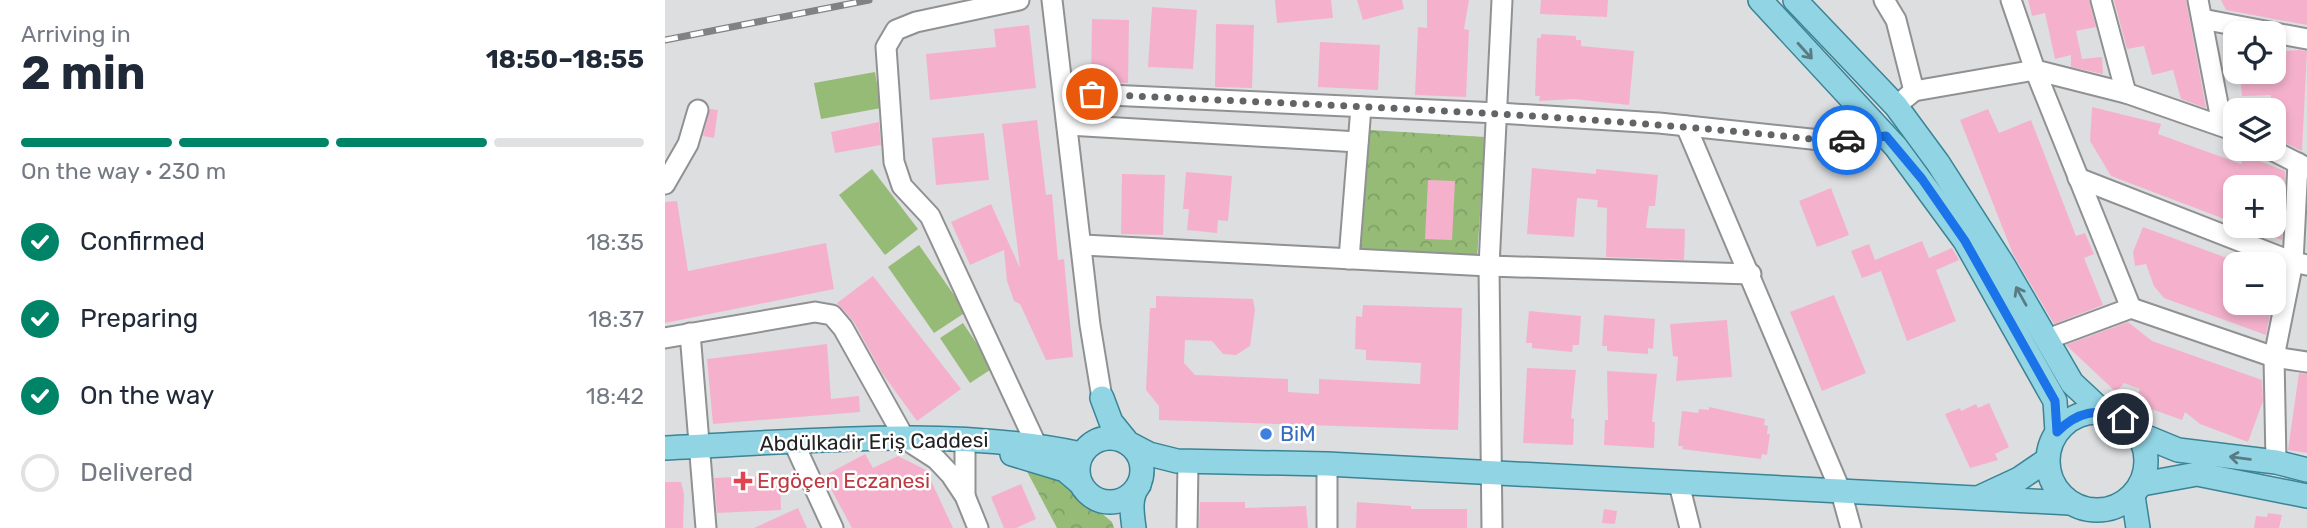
<!DOCTYPE html>
<html lang="en">
<head>
<meta charset="utf-8">
<style>
	body { margin:0; font-family:Rubik,sans-serif; background:#f2f2f3; color:#1f2937; height:100vh; display:flex; flex-direction:column; font-size:26px; white-space:nowrap }
	* { box-sizing:border-box; margin:0 }
	p { font-size:23px; color:#747a83 }
	.icon { flex:none; width:38px; height:38px; fill:none; stroke:currentColor; stroke-width:2; stroke-linecap:round; stroke-linejoin:round }
	.map { position:relative; flex:1; overflow:hidden }
	.side { display:flex; flex-direction:column; background:#fff; width:665px }
	.side>* { flex:none }
	.controls { position:absolute; left:1558px; top:21px; display:grid; gap:14px }
	.controls a { display:grid; place-items:center; width:63px; height:63px; border-radius:14px; background:#fff; box-shadow:0 4px 10px #0003; font-size:35px }
	.pin { position:absolute; display:grid; place-items:center; width:60px; height:60px; color:#fff; margin:-30px; border:4px solid #fff; border-radius:50%; box-shadow:0 2px 7px #0007 }
	.courier { position:absolute; display:grid; place-items:center; width:70px; height:70px; margin:-35px; border:5px solid #1a73e8; border-radius:50%; background:#fff; color:#222; box-shadow:0 2px 9px #0007 }
	.headline em { font-style:normal; font-weight:700 }
	.headline div { display:flex; flex-direction:column-reverse }
	.headline { display:flex; align-items:center; justify-content:space-between; height:119px; padding:0 21px }
	h1 { font-size:46px; font-weight:700; line-height:52px }
	.bar { display:grid; grid-template-columns:repeat(4,1fr); gap:10px 7px; align-content:center; height:84px; padding:0 21px }
	.bar i { height:9px; border-radius:5px; background:#e0e1e3 }
	.bar .current { background:#008467 }
	.bar p { grid-column:span 4 }
	ol { padding:0 21px; list-style:none }
	li { display:flex; align-items:center; gap:21px; height:77px }
	li p { margin-inline-start:auto }
	li .icon { padding:7px; border-radius:50%; background:#008467; color:#fff; stroke-width:4 }
	li:last-child { color:#747a83 }
	li i { width:38px; height:38px; border:4px solid #e0e1e3; border-radius:50% }
	main { display:flex; flex:1; min-height:0 }
	.map>svg:first-child { display:block }
</style>
</head>
<body>
<main>
<section class="side">
<div class="headline"><div><h1>2 min</h1><p>Arriving in</p></div><em>18:50–18:55</em></div>
<div class="bar"><i class="current"></i><i class="current"></i><i class="current"></i><i></i><p>On the way · 230 m</p></div>
<ol>
<li><svg class="icon" aria-label="check" viewBox="0 0 24 24"><path d="M5 12l5 5 9-10"/></svg>Confirmed<p>18:35</p></li>
<li><svg class="icon" aria-label="check" viewBox="0 0 24 24"><path d="M5 12l5 5 9-10"/></svg>Preparing<p>18:37</p></li>
<li><svg class="icon" aria-label="check" viewBox="0 0 24 24"><path d="M5 12l5 5 9-10"/></svg>On the way<p>18:42</p></li>
<li><i></i>Delivered</li>
</ol>
</section>
<div class="map">
<svg width="1642" height="528" viewBox="0 0 1642 528">
	<defs>
		<pattern id="park-crowns" width="20" height="18" patternUnits="userSpaceOnUse" patternTransform="scale(1.75)"><rect width="20" height="18" fill="#95bb77"/><path d="M2 6a3 3 0 1 1 6 0M12 15a3 3 0 1 1 6 0" fill="none" stroke="#80a067"/></pattern>
	</defs>
	<rect width="100%" height="100%" fill="#dddee0"/>
	<g fill="#95bb77">
		<polygon points="210,72 216,108 156,119 149,83"/>
		<polygon points="207,169 253,229 220,255 174,195"/>
		<polygon points="254,245 301,312 269,333 223,267"/>
		<polygon points="298,323 328,368 305,383 275,338"/>
	</g>
	<g fill="url(#park-crowns)">
		<polygon points="705,130 820,137 812,259 693,250 701,136"/>
		<polygon points="358,464 393,477 447,522 449,528 392,528"/>
	</g>
	<g fill="#f5b1cc">
		<polygon points="610,0 666,0 668,18 612,23"/>
		<polygon points="692,0 737,0 739,9 698,20"/>
		<polygon points="762,0 804,0 799,29 804,30 801,97 750,95 753,27 762,28"/>
		<polygon points="876,0 943,0 942,17 875,14"/>
		<polygon points="1363,0 1424,0 1431,27 1411,31 1417,59 1437,57 1438,74 1406,67 1406,55 1390,59 1380,13 1367,16"/>
		<polygon points="1449,0 1521,0 1541,108 1516,99 1508,70 1487,75 1479,46 1462,49"/>
		<polygon points="1556,0 1642,0 1642,25 1561,10"/>
		<polygon points="487,7 532,10 528,69 483,67"/>
		<polygon points="427,19 464,20 463,83 426,82"/>
		<polygon points="551,24 589,25 587,88 550,87"/>
		<polygon points="364,25 371,88 265,100 261,54 331,47 329,29"/>
		<polygon points="876,34 911,36 911,40 916,40 916,46 969,51 964,105 909,99 874,101 875,96 870,96 872,38 876,38"/>
		<polygon points="655,42 715,45 713,90 653,87"/>
		<polygon points="1634,50 1642,51 1637,151 1608,137 1606,95 1577,96 1575,72 1608,72 1608,52"/>
		<polygon points="1427,107 1496,124 1493,134 1576,164 1579,155 1620,171 1617,240 1581,227 1608,226 1608,187 1570,187 1570,223 1446,176 1425,141"/>
		<polygon points="45,109 53,110 49,138 38,136"/>
		<polygon points="1323,109 1334,133 1366,120 1411,236 1420,233 1429,254 1419,258 1438,305 1389,324 1348,254 1295,120"/>
		<polygon points="372,120 381,195 387,194 393,260 399,259 408,357 381,360 355,304 349,301 342,281 339,250 305,265 286,222 326,204 355,268 337,124"/>
		<polygon points="214,122 216,145 170,153 166,132"/>
		<polygon points="319,133 324,180 271,185 267,138"/>
		<polygon points="867,168 931,174 931,169 993,175 990,206 984,206 981,228 1020,229 1019,260 941,257 942,208 932,207 933,200 912,198 909,237 862,234"/>
		<polygon points="521,172 567,176 563,221 553,220 552,233 522,230 524,209 518,209"/>
		<polygon points="457,174 500,175 498,235 456,234"/>
		<polygon points="763,180 790,181 787,240 760,239"/>
		<polygon points="1166,188 1184,235 1152,247 1134,201"/>
		<polygon points="12,201 23,271 161,243 169,289 0,323 0,202"/>
		<polygon points="1478,227 1570,261 1570,303 1607,303 1601,335 1499,298 1489,286 1481,264 1470,266 1468,252"/>
		<polygon points="1257,241 1264,258 1287,248 1294,260 1271,270 1291,321 1242,341 1216,271 1197,278 1186,251 1204,244 1210,260"/>
		<polygon points="208,276 296,389 252,421 217,373 189,322 172,303"/>
		<polygon points="1169,295 1201,373 1157,391 1125,312"/>
		<polygon points="491,296 588,299 590,310 585,346 571,355 558,354 547,341 520,340 519,363 530,375 623,379 623,392 654,394 654,379 755,384 756,363 701,360 701,350 690,349 691,316 697,317 698,305 797,308 793,430 494,420 494,406 481,390 485,308 491,308"/>
		<polygon points="864,311 916,316 914,345 908,345 907,352 867,348 867,343 861,343"/>
		<polygon points="939,315 990,319 988,349 983,348 983,354 942,351 942,346 937,346"/>
		<polygon points="1062,320 1067,377 1011,381 1013,357 1008,356 1005,324"/>
		<polygon points="1463,322 1487,341 1597,380 1598,401 1583,442 1535,424 1520,412 1517,420 1470,403 1475,389 1459,383 1451,392 1401,345"/>
		<polygon points="162,344 166,399 194,396 195,412 48,424 42,359"/>
		<polygon points="862,368 911,370 906,418 909,419 908,445 858,443"/>
		<polygon points="942,371 992,374 987,422 990,422 989,448 939,445 940,420 943,420"/>
		<polygon points="1634,373 1642,374 1642,453 1623,450"/>
		<polygon points="1324,403 1344,447 1330,454 1333,460 1305,468 1280,414 1295,408 1296,411 1311,404 1313,408"/>
		<polygon points="1044,407 1100,419 1099,425 1103,426 1102,434 1105,434 1102,455 1097,454 1096,459 1017,449 1018,446 1013,446 1017,411 1033,413 1034,409 1044,410"/>
		<polygon points="200,454 208,468 233,456 261,470 288,528 187,528 159,476"/>
		<polygon points="115,475 116,510 52,513 49,478"/>
		<polygon points="0,482 16,482 19,494 18,528 0,528"/>
		<polygon points="356,484 371,519 351,528 339,528 326,497"/>
		<polygon points="535,502 580,502 580,508 641,506 643,528 534,528"/>
		<polygon points="692,502 746,506 746,509 802,509 802,528 691,528"/>
		<polygon points="133,508 142,528 89,528"/>
		<polygon points="939,509 952,511 950,524 937,523"/>
		<polygon points="1603,513 1617,515 1614,528 1589,528 1591,516 1602,517"/>
	</g>
	<g fill="none" stroke-linecap="round" stroke-linejoin="round">
		<g stroke="#909192" stroke-width="23">
			<g id="minor">
				<polyline points="354,0 251,22 231,30 221,47 229,162 237,186 265,216 371,444"/>
				<polyline points="387,0 425,325 437,398"/>
				<polyline points="1219,0 1231,20 1249,91"/>
				<polyline points="1436,0 1461,93"/>
				<polyline points="1533,0 1557,125"/>
				<polyline points="1537,19 1642,39"/>
				<polyline points="1370,70 1466,308"/>
				<polyline points="1370,70 1461,93 1570,131"/>
				<polyline points="400,93 833,113 994,123 1165,141 1221,136"/>
				<polyline points="1231,106 1249,91 1370,70 1346,0"/>
				<polyline points="403,125 693,142"/>
				<polyline points="1021,126 1176,492 1186,528"/>
				<polyline points="1605,149 1642,168"/>
				<polyline points="1413,178 1628,262 1642,265"/>
				<polyline points="0,184 23,144 33,110"/>
				<polyline points="418,245 824,266 1086,274"/>
				<polyline points="684,259 696,107"/>
				<polyline points="25,333 41,528"/>
				<polyline points="0,338 150,312 167,315 178,328 240,439 271,459 286,475 300,496 313,528"/>
				<polyline points="1380,340 1466,308 1609,357 1642,362"/>
				<polyline points="128,441 168,528"/>
				<polyline points="1611,462 1609,357 1628,262 1633,163"/>
				<polyline points="662,464 662,528"/>
				<polyline points="1014,484 1025,528"/>
				<polyline points="300,495 300,442"/>
				<polyline points="522,528 523,462"/>
				<polyline points="827,528 824,266 837,0"/>
			</g>
		</g>
		<g stroke="#3b8495" stroke-width="26">
			<g id="major">
				<polyline points="1095,0 1231,147 1300,241 1390,401 1392,432"/>
				<polyline points="1130,0 1231,106 1273,163 1339,266 1407,383 1437,411"/>
				<polyline points="437,398 446,422 463,443 484,454 512,461 662,464 1405,503"/>
				<circle cx="1432" cy="461" r="49"/>
				<polyline points="1474,434 1513,450 1611,462 1642,470"/>
				<circle cx="445" cy="470" r="32"/>
				<path d="M0,448c133,-6 286,-22 416,6"/>
				<polyline points="347,454 400,470 414,482"/>
				<polyline points="1477,484 1532,474 1642,496"/>
				<polyline points="1468,496 1473,528"/>
				<polyline points="1313,498 1354,479 1382,460"/>
				<path d="M469,528c-2,-15 -5,-31 5,-43"/>
			</g>
		</g>
		<use href="#minor" stroke="#fff" stroke-width="19"/>
		<use href="#major" stroke="#91d4e4" stroke-width="23"/>
		<g stroke="#818283" stroke-width="7">
			<polyline id="rail" points="0,40 204,0"/>
		</g>
		<use href="#rail" stroke="#fff" stroke-width="4.5" stroke-dasharray="13" stroke-linecap="butt"/>
	</g>
	<defs><path id="oneway-shaft" d="M-6 0H5M1.5-3L5.5 0L1.5 3" fill="none" stroke-width="1.6" stroke-linecap="round" stroke-linejoin="round" transform="scale(1.75)"/></defs>
	<g stroke="#5a7b84">
		<use href="#oneway-shaft" transform="translate(1140 51) rotate(48)"/>
		<use href="#oneway-shaft" transform="translate(1356 296) rotate(-119)"/>
		<use href="#oneway-shaft" transform="translate(1575 458) rotate(-173)"/>
	</g>
	<g fill="none" stroke-linecap="round" stroke-linejoin="round">
		<path stroke="#636465" stroke-width="7" stroke-dasharray="0 12.6" d="M427,94c246,12 493,20 738,47l17,-1"/>
		<path stroke="#1a73e8" stroke-width="9" d="M1182,140l39,-4 36,43 43,62 90,160 2,31c20,-20 40,-25 66,-13"/>
	</g>
	<circle fill="#3f7fe0" stroke="#fff" stroke-width="2.5" cx="601" cy="434" r="7"/>
	<path fill="#e0444e" stroke="#fff" stroke-width="2.5" d="M74.5 470.5h7v7h7v7h-7v7h-7v-7h-7v-7h7z"/>
	<g text-anchor="middle" stroke-width="5" stroke-linejoin="round" paint-order="stroke">
		<g font-size="21" fill="#366cbe" stroke="#fff" text-anchor="start">
			<text x="615" y="441">BiM</text>
		</g>
		<g font-size="21" fill="#222223" stroke="#fff">
			<text transform="translate(209 442) rotate(-1)" y="7">Abdülkadir Eriş Caddesi</text>
		</g>
		<g font-size="21" fill="#be3a42" stroke="#fff" text-anchor="start">
			<text x="92" y="488">Ergöçen Eczanesi</text>
		</g>
	</g>
</svg>
<div class="controls">
<a><svg class="icon" aria-label="locate" viewBox="0 0 24 24"><circle cx="12" cy="12" r="6"/><path d="M12 2v4M12 18v4M2 12h4M18 12h4"/></svg></a>
<a><svg class="icon" aria-label="layers" viewBox="0 0 24 24"><path d="M12 4l9 5-9 5-9-5zM3 14l9 5 9-5"/></svg></a>
<a>+</a>
<a>−</a>
</div>
<div class="pin" style="left:427px;top:94px;background:#ea580c"><svg class="icon" aria-label="bag" viewBox="0 0 24 24"><path d="M5 8h14l-1 12H6zM9 8a3 3 0 0 1 6 0"/></svg></div>
<div class="pin" style="left:1458px;top:419px;background:#1f2937"><svg class="icon" aria-label="home" viewBox="0 0 24 24"><path d="M3 11l9-7 9 7M6 9v11h12V9"/></svg></div>
<div class="courier" style="left:1182px;top:140px"><svg class="icon" aria-label="car" viewBox="0 0 24 24"><path d="M5 17H2v-5l4-1 3-4h7l3 4 3 1v5h-3M9 17h6M6 11h13"/><circle cx="7" cy="17" r="2"/><circle cx="17" cy="17" r="2"/></svg></div>
</div>
</main>
</body>
</html>
